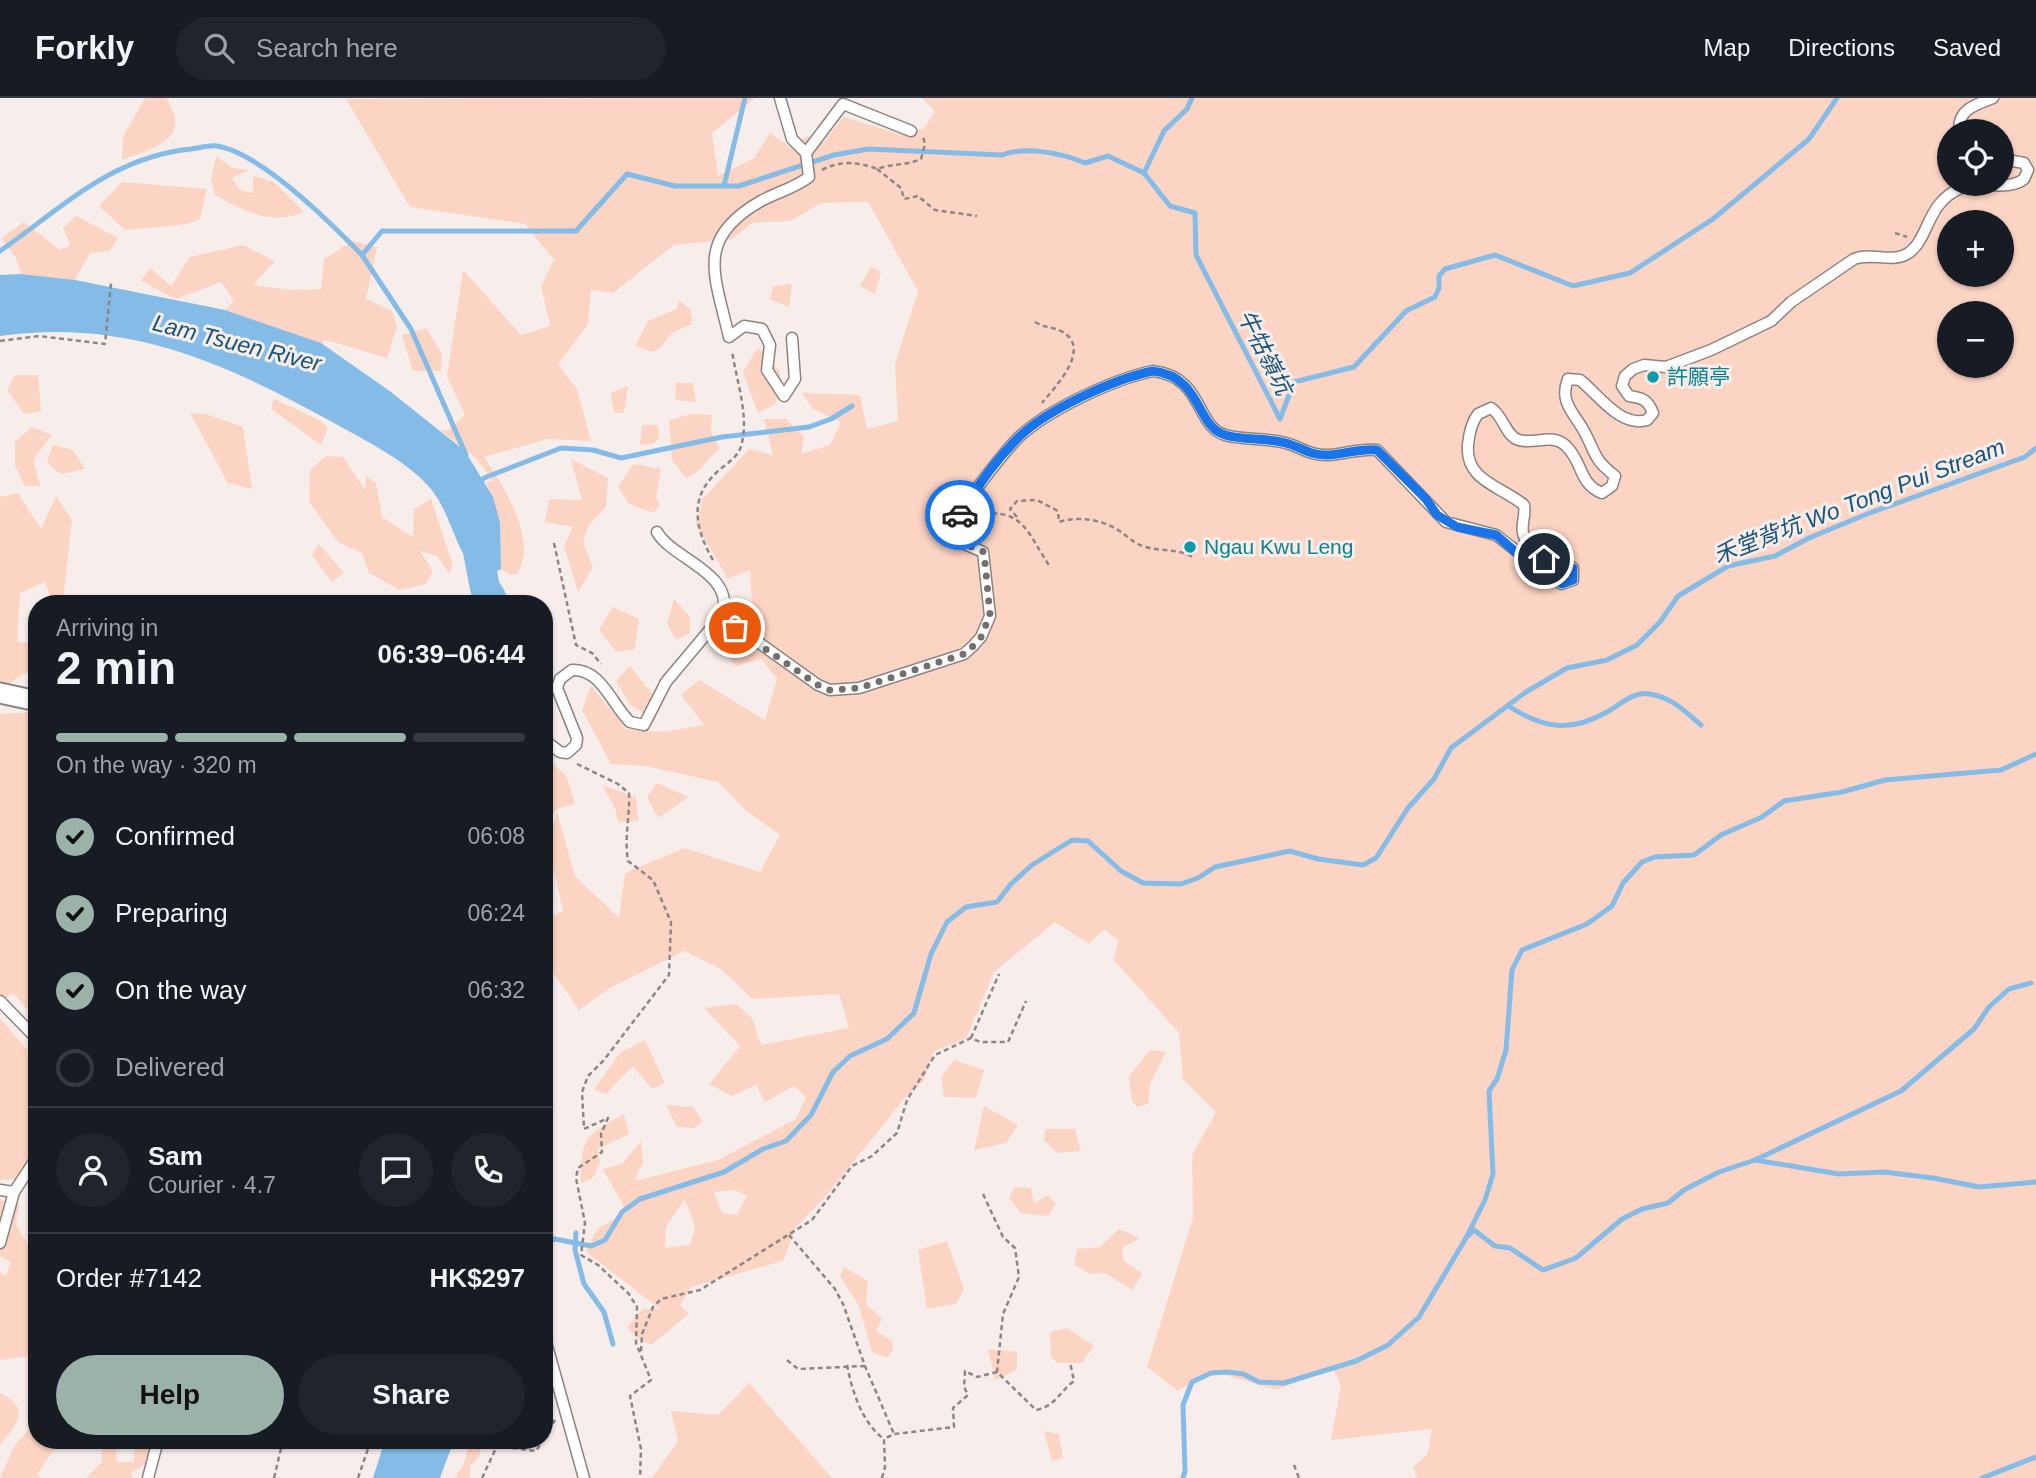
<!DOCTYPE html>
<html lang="en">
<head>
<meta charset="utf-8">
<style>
	body { margin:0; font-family:Arial,"Noto Sans TC",sans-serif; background:#20242c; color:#f1f3f6; height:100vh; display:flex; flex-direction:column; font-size:26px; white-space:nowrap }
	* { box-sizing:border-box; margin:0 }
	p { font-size:23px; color:#9ea1a6 }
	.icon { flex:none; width:38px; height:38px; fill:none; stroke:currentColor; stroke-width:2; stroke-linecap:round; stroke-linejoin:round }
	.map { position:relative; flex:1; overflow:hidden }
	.drawer { position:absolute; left:28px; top:497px; width:525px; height:854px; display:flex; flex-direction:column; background:#171b24; border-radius:28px; box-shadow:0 2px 5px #0004 }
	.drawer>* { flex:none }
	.tools { position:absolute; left:1937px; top:21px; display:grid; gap:14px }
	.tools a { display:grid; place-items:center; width:77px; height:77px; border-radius:50%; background:#171b24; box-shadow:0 2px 5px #0004; font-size:35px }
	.pin { position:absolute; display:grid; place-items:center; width:60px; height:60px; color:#fff; margin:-30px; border:4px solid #fff; border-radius:50%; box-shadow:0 2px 7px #0007 }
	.courier { position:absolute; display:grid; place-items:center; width:70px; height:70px; margin:-35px; border:5px solid #1a73e8; border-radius:50%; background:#fff; color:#222; box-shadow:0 2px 9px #0007 }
	.summary em { font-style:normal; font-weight:700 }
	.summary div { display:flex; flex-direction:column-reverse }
	.summary { display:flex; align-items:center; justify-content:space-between; height:119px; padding:0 28px }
	h1 { font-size:46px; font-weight:700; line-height:52px }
	.bar { display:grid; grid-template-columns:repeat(4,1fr); gap:10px 7px; align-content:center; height:84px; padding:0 28px }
	.bar i { height:9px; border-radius:5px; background:#363941 }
	.bar .on { background:#9ab2a8 }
	.bar p { grid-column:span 4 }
	.line { display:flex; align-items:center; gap:18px; padding:0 28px; border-top:2px solid #363941 }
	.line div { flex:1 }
	.round { display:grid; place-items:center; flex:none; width:74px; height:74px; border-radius:37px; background:#20242c }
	ol { padding:0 28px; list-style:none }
	li { display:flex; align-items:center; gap:21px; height:77px }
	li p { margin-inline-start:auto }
	li .icon { padding:7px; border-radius:50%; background:#9ab2a8; color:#111; stroke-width:4 }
	li:last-child { color:#9ea1a6 }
	li i { width:38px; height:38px; border:4px solid #363941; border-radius:50% }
	.primary-button { display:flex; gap:14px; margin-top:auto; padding:14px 28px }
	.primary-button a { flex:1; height:80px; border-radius:42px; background:#9ab2a8; color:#111; font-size:28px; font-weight:700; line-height:80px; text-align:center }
	.primary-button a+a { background:#20242c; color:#f1f3f6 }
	header { display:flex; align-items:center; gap:42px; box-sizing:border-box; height:98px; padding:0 35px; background:#171b24; border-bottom:2px solid #363941 }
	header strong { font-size:33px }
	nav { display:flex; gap:38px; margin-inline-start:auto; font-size:24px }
	.search { width:490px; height:63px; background:#20242c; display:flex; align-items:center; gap:18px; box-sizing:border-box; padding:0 24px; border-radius:38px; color:#9ea1a6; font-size:26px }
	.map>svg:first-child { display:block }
</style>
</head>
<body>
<header>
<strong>Forkly</strong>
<div class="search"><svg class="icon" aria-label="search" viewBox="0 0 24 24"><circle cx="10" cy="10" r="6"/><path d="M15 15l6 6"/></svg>Search here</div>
<nav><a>Map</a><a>Directions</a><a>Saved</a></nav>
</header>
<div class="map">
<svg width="2036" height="1380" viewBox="0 0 2036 1380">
	<rect width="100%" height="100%" fill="#f7eeeb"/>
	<g fill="#fcd4c4" fill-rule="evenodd">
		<path d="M145,0h22c2,6 7,14 8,21 5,24 -36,35 -53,41l1,-23z"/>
		<path d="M755,0l-43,35 6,43 36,-18 16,-25 22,15 15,-12 16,7 21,-26 55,17 24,-5 12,-17 -13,-14h1114v1380h-619l-4,-11 14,-12 5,-26 -101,11 10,-54 -8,-18 -57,22 -64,-19 -34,20 -31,-24 46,-150 -1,-62 24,-43 -33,-33 -4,-46 -66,-74 6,-18 -15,-12 -15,15 -34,-22 -61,50 -28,67 -32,12 -10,29 -19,18 -80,99 -29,30 -13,34 -92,26 -11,18 9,9 -38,31 -14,-7 -10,-11 16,-18h17l-74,-57 11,-23 30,-17 -24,-43 19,-5 19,-23 2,21 -8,19 83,-21 78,-41 10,-22 -12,-11 -29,16 -9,-17 -24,11 -23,-12 31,-38 -36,-38 32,-4 16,14 9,27 88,-17 -10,-34 -87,5 -31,-30 -37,-18 -74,37 -31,22 -35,-50v-40l19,-9 -15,-67 9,-32 18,64 44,42 6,-45 59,-25 76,24 20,-37 -36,-26 -26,-27 -73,-16 -34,-2 -29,-54 9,-24 35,43 36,3 42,-7 -23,-30 18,-15 66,40 12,-41 -16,-20 -25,7 -24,-28 21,-35 19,-1 -2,-32 -22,9 -32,-55 6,-24 47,-51 24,6 -9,-36h22l18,18 -3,17 29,-9 11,-23 -28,-13 -11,-16 58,2 7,34 31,-8 -3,-57 23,-73 -50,-89 -47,1 -31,18 -38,2 -20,16 -58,6 -61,48 -22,-3 -3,34 -30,41 19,24 14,52 -43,-2 -64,18c19,28 55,84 33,117l-6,1 -10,-6 -1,-47 -14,-40 7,-1 -16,-22 -37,-29 8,1 17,-16 -18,-39 16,-106 58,65 29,-9 -9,-40 13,-26 -29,-36 -115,-17 -64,-108zM1950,33h52v53h-52zM1950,124h52v53h-52zM1950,215h52v53h-52zM735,1092l12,6 -10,19 -15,-2 -8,-21zM685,1101l10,28 -5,18 -25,3 1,-21z"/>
		<path d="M216,58l16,12 17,2 -17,8 8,12 13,3v-17l21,6 30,30c-31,14 -61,-1 -89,-17l-4,-16z"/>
		<polygon points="122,84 207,91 200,122 182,127 125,132 99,108"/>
		<polygon points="76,118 118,140 110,153 90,155 75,182 21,176 16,160 1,140 24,124 60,152 70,147 63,130"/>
		<polygon points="353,143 377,149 366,201 392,213 397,228 387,260 326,242 321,245 225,212 234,203 221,184 176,201 141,183 150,170 171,188 190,159 243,147 275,163 253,187 291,192 321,191 324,161"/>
		<polygon points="871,169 881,174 875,196 860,188"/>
		<polygon points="792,186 789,209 770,202 773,188"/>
		<polygon points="679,202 691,212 692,226 672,235 660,250 653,254 635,248 648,223 677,211"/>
		<polygon points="426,230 442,255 441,273 413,273 402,237"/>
		<polygon points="758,249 780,273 776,306 758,315 743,274"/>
		<polygon points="15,277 38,277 41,313 24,316 7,292"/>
		<polygon points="676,285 693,285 696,304 675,302"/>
		<polygon points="628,288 624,315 614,315 611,295"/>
		<polygon points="274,301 321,323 328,331 321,347 271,311"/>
		<polygon points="190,315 206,316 243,329 252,391 228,385"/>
		<path d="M692,316l20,1 -1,17 9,17c-16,12 -12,18 -34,29l-14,-18 -3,-40z"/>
		<polygon points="642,327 658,327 659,339 653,346 640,347"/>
		<polygon points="32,329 52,337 33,362 40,388 25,388 15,368 15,344"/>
		<polygon points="53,347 73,352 85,371 60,376 47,364"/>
		<polygon points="326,358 343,359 365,392 366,378 376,385 382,419 413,439 414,411 431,401 453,467 449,475 437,458 420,453 433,473 426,486 400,492 369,475 362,455 339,445 309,404 310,372"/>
		<polygon points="571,361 608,380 606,408 588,429 583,445 593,469 578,494 564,448 573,429 545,424 549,401 582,402"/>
		<polygon points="633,366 661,371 656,399 660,407 654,415 629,406 618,389"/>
		<polygon points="18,395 41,431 56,398 72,422 64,494 67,506 53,506 45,484 20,495 17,544 37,546 37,569 0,590 0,399"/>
		<polygon points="319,446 344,475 332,484 312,457"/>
		<polygon points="674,501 690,519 690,535 676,542 667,525"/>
		<polygon points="613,509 639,521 635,551 616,554 599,531"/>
		<polygon points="630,568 653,597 656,622 630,607 616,583"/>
		<polygon points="37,614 37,922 13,895 0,904 0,616"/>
		<polygon points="544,657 567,679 575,706 559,710 548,720 544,716"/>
		<polygon points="657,685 689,699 658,720 647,699"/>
		<polygon points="602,687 636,699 638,723 618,724 615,710"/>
		<polygon points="0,920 37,963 37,1080 0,1082"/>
		<polygon points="645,942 665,985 652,991 633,968 606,996 594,991 620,955"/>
		<polygon points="1150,952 1166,954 1150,986 1148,1006 1137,1009 1132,1003 1129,978"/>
		<polygon points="954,962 984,972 976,1000 944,999 941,979"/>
		<polygon points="666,1007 693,1009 703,1024 694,1030 677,1029"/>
		<polygon points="984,1008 1018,1027 1006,1045 974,1052"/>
		<path d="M624,1016l5,20 -31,15 2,14 -8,16 -11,4c0,-48 4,-46 43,-69z"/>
		<polygon points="1045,1031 1075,1031 1081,1053 1057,1055 1044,1042"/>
		<polygon points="1014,1089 1031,1090 1034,1105 1049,1097 1056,1106 1048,1118 1021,1115 1009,1100"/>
		<polygon points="0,1102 19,1106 16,1127 27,1145 37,1139 37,1252 34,1258 0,1262 0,1174 6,1178 11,1164 0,1158"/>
		<polygon points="1119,1131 1140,1140 1122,1150 1124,1163 1143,1176 1132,1192 1105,1175 1090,1176 1074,1167 1077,1151 1100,1149"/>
		<polygon points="947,1143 964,1191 956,1206 927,1211 918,1152"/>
		<polygon points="844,1169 868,1183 866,1206 882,1221 876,1233 892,1243 893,1252 887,1260 872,1254 859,1208 840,1178"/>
		<polygon points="1067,1230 1094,1248 1082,1265 1058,1265 1051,1259 1050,1234"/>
		<polygon points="988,1251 1017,1254 1017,1272 995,1282"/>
		<polygon points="749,1285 832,1380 652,1380 678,1343 671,1313 718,1317"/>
		<path d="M0,1295c35,17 13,34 0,53z"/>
		<polygon points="37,1322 37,1342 61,1342 37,1376 41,1380 0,1380 15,1347"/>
		<polygon points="1044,1333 1059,1336 1063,1360 1052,1363"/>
		<polygon points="101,1342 115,1342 117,1364 134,1364 135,1342 153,1342 163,1353 130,1376 134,1380 86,1380 102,1364"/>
		<polygon points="470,1344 483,1344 478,1361 470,1368 470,1380 454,1380 463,1368"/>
	</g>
	<g fill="#84bbe7">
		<path d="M21,176l54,6 150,30 96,33 70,49 74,59 28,46 7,25 1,47 -18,10c-27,-21 -30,-63 -52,-90 -25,-29 -65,-48 -97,-66 -109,-60 -206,-105 -334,-87v-61z"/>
		<polygon points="385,1342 454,1342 440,1380 373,1380"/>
	</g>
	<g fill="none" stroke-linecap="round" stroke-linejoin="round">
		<g stroke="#84bbe7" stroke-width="5">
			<polyline points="1144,75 1164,33 1187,11 1192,0"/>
			<polyline points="724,88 745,0"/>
			<path d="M0,153c62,-43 111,-94 191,-102 8,-1 18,-4 26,-3 44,7 114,77 145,109"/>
			<path d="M466,357l-55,-126 -49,-74 20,-24h194l51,-57 48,12h64l95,-31 34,-6 134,6c24,-9 60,-2 83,8l23,-7 36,17 26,33 25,7 1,42 84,164 14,-37 60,-15 52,-56 29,-14 4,-9v-12l6,-7 50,-14 78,31 57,-13 83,-54 96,-80 28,-41"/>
			<polyline points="480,385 484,380 561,350 593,352 621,360 722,339 809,329 831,321 852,308"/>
			<path d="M1510,609c33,21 60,26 97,5 13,-7 26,-21 43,-18 21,3 36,18 51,31"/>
			<polyline points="1755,1062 1839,1076 1884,1074 1933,1080 1979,1089 2036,1084"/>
			<polyline points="576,1135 575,1152 584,1186 604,1214 613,1246"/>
			<polyline points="1469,1137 1474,1132 1495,1148 1510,1150 1543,1172 1576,1160 1622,1121 1642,1111 1668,1105 1684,1092 1719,1074 1755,1062 1901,993 1974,931 1989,909 2009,891 2031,885"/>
			<polyline points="544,1144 555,1141 591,1148 605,1142 622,1114 640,1101 724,1074 763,1051 786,1043 811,1017 833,974 850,958 887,941 914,915 931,856 947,824 966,809 997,804 1011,786 1032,767 1072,742 1088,743 1121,773 1143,785 1181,786 1198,780 1215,769 1290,753 1318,761 1363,767 1376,760 1408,710 1434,681 1451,650 1526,594 1567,570 1607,562 1637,547 1660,524 1678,498 1728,468 1775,458 1809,440 1867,416 2025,359 2036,350"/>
			<polyline points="1183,1380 1185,1373 1183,1307 1192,1284 1211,1275 1228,1274 1243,1276 1259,1284 1284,1285 1356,1263 1388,1247 1419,1219 1466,1140 1485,1102 1493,1076 1489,993 1497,981 1506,952 1512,872 1522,852 1587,826 1612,808 1623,785 1642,764 1655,759 1694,757 1721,737 1762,719 1784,703 1842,694 1885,682 2001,672 2036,656"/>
			<polyline points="1982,1380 2036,1359"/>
		</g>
		<polyline stroke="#84bbe7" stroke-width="30" points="476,443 485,490 491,499 491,506"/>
		<g stroke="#8c8481" stroke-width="13">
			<g id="lane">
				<path d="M780,0l12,41 14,14 3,24c-16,12 -32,15 -48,24 -67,38 -46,74 -32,136l15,-11 18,3 8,16 -3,25 17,26 11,-17 -3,-41"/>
				<path d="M1959,33c-1,-22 16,-26 34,-33"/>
				<polyline points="806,55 843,6 911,33"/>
				<path d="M719,522l32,17 67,48 12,5 29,-2 105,-34 9,-8 8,-9 9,-21 -7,-64 -28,-12c-5,-17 9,-35 19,-48 14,-18 28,-38 44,-54 29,-28 96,-59 135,-67 51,6 42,55 72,64 20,6 43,2 64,9 15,5 23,12 40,11 16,-1 32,-7 48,-5l69,72 50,13 55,43 11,6 11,-4v-12c-19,-10 -43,-8 -50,-35 -2,-9 3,-18 1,-28 -23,-19 -59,-24 -56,-60 1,-11 3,-22 10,-31l13,-6c12,7 15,29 28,32 16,5 34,-8 48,7 16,16 12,37 35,46l10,-7 3,-10c-20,-16 -18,-19 -29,-41 -9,-20 -28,-31 -18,-56l12,1c17,13 40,48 67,40l6,-7c-5,-13 -10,-15 -24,-17l-7,-10 3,-10 8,-7 11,-4 22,2 45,-17 60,-29 20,-19 63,-43c17,-7 37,4 53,-5 23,-14 18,-51 54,-66 20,-8 46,4 63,-9l4,-9 -4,-7 -22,-4"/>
				<polyline points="544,629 547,644 544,659"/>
				<path d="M544,642l16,12 7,1 9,-8 1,-7 -20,-50 3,-9 12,-9c29,-2 40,35 58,52l14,3 22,-43 57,-68c11,-42 -51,-55 -66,-82"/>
				<polyline points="0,903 37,941"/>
				<polyline points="0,1092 14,1094"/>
				<polyline points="0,1145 14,1094 37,1059"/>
				<polyline points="544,1237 584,1380"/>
				<polyline points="148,1380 158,1342"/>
			</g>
		</g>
		<g stroke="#8c8481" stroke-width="23">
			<polyline id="street" points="0,595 37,603"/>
		</g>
		<g stroke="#8c8684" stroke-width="2.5" stroke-dasharray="5 3.5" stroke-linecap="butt">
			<polyline points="877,71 901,90 904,101 918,98 935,112 977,118"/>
			<path d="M822,72c18,-10 37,-8 55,-1 15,-6 29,-3 44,-10l4,-15 -2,-7"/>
			<polyline points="1895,135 1907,139"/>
			<path d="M1035,224c10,6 18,5 26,9 33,17 -7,57 -19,72"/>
			<polyline points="0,243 39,238 105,246 111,185"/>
			<path d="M975,417c50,-9 52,19 76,53"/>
			<path d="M1017,419l-7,-8 7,-8 20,-1 21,11 1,11c19,-6 41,-3 59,8 10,6 15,14 28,17 16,5 33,1 48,11"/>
			<polyline points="554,445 576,547 592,555 601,566"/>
			<path d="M713,462c-17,-29 -25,-61 3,-87 9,-9 22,-15 25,-27 9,-28 -5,-67 -9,-95"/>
			<path d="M577,666l41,20 11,9c1,25 -5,43 -1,68l25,19 18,42 -2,53 -65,85 -16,16 -6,16 2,37 24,-11 -7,16 1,18 -24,16 -2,10 9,45 -4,32 17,10 31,29 8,13 -1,36 15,37 -21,16 11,53 -1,29"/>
			<polyline points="971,940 999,876"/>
			<path d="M983,1096l20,43 12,11 4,29 -16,37 -6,58 39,38c20,-4 23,-18 38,-29l-4,-19"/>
			<polyline points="789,1137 835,1191 843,1206 865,1268 894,1336"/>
			<polyline points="641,1253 642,1236 653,1209 661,1201 700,1192 812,1122 852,1068 872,1058 897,1035 907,1002 935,957 971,940 980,944 1008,944 1026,903"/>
			<polyline points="787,1262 798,1271 865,1268"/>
			<path d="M847,1267c5,26 15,58 37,74"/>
			<polyline points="544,1340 555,1322"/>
			<polyline points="1294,1367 1299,1380"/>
			<polyline points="274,1380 283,1342"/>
			<polyline points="358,1380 371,1342"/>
			<polyline points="482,1380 497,1348 536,1353 543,1342"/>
			<polyline points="882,1380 885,1369 884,1341 894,1336 954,1329 953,1310 968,1297 964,1289 965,1273 977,1279 997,1274"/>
		</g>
		<use href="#lane" stroke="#fff" stroke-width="10"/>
		<use href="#street" stroke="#fff" stroke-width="19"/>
	</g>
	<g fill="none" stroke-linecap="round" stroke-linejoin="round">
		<polyline stroke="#746f6d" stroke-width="7" stroke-dasharray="0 12.6" points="735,530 818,587 830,592 859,590 964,556 973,548 981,539 990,517 984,454 955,442 954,426 960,417"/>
		<path stroke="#1a73e8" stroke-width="9" d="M960,417c16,-27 36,-55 58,-77 28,-28 96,-59 135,-67 50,6 42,55 72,64 20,6 43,2 64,9 15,5 23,12 40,11 16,-1 32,-7 48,-5l49,49 11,16 20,12 39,8 36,31 30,18 11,-4v-12l-29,-9"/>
	</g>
	<g fill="#0f9aa8" stroke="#f7eeeb" stroke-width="2.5">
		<circle cx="1653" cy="279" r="7"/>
		<circle cx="1190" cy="449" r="7"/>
	</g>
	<g text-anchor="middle" stroke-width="6" stroke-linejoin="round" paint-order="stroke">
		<g font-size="21" fill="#0d838f" stroke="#f7eeeb" text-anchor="start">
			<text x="1667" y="286">許願亭</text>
			<text x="1204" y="456">Ngau Kwu Leng</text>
		</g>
		<g font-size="23" font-style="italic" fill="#17557f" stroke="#f7eeeb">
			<text transform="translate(237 245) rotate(14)" y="8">Lam Tsuen River</text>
			<text transform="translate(1265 254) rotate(63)" y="8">牛牯嶺坑</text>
			<text transform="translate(1859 403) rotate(-21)" y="8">禾堂背坑 Wo Tong Pui Stream</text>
		</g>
	</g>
</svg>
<div class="tools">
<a><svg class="icon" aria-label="locate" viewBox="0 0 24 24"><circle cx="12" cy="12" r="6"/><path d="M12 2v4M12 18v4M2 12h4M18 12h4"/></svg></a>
<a>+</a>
<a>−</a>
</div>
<div class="pin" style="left:735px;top:530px;background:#ea580c"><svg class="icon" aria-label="bag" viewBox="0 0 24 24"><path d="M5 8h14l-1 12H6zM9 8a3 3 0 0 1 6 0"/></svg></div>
<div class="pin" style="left:1544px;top:461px;background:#1f2937"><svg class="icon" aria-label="home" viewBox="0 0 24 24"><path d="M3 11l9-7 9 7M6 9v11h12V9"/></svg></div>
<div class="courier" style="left:960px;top:417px"><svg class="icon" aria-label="car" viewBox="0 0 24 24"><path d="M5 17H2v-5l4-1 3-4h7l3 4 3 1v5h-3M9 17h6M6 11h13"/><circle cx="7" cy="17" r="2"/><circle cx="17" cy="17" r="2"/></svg></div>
<section class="drawer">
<div class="summary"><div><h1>2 min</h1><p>Arriving in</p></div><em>06:39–06:44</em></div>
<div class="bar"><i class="on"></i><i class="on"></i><i class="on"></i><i></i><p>On the way · 320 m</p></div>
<ol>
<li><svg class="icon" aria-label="check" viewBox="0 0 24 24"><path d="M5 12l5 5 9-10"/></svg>Confirmed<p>06:08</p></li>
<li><svg class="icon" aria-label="check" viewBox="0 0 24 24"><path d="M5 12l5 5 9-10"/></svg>Preparing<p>06:24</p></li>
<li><svg class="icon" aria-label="check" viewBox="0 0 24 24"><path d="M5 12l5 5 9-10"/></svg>On the way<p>06:32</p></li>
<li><i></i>Delivered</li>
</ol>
<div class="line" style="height:126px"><a class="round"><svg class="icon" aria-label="person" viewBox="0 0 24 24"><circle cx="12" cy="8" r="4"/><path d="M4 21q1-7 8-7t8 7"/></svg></a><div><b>Sam</b><p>Courier · 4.7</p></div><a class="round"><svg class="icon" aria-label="chat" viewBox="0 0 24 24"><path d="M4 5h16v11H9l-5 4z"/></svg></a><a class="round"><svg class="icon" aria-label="phone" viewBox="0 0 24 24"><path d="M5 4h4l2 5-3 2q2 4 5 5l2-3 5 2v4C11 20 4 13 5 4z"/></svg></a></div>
<div class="line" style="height:91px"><div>Order #7142</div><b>HK$297</b></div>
<div class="primary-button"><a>Help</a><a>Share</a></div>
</section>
</div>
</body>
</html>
